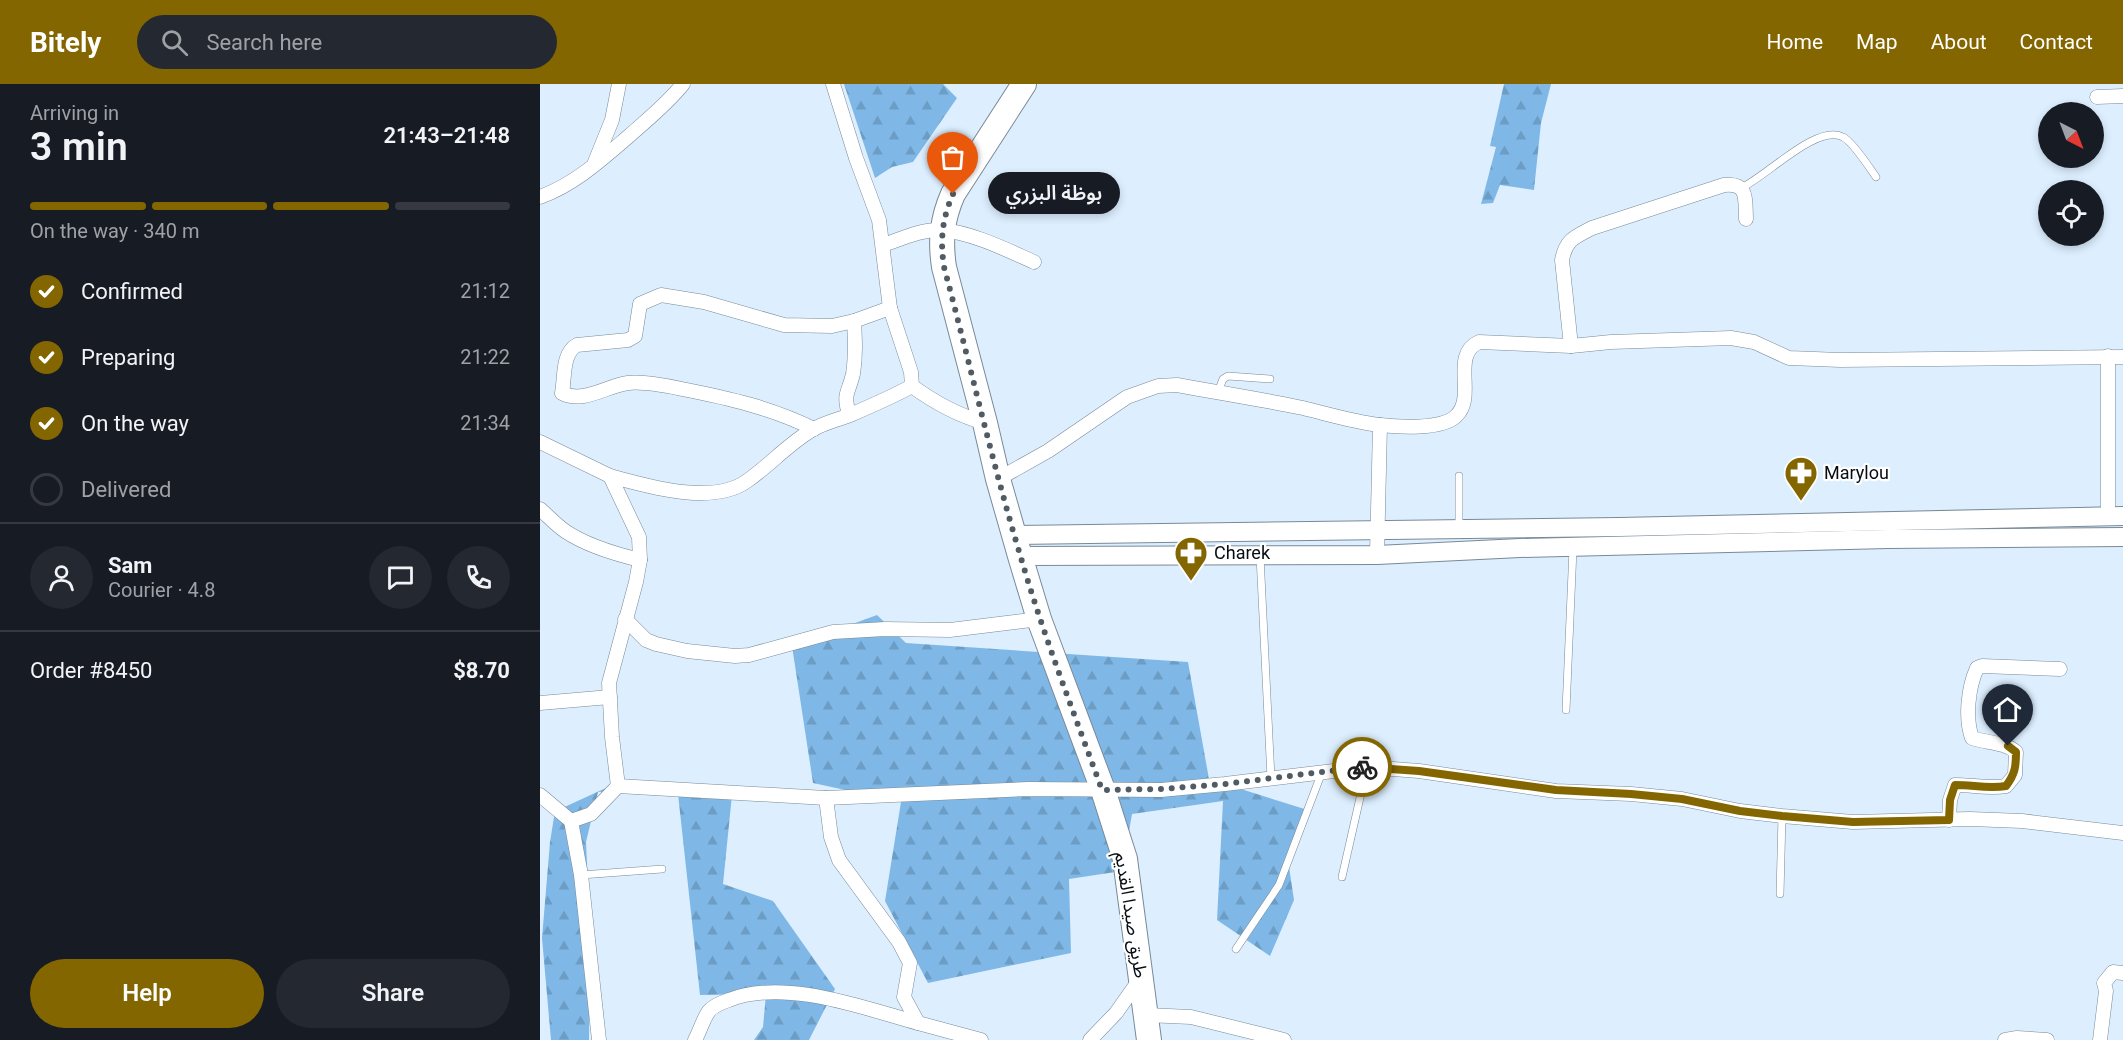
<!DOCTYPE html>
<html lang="en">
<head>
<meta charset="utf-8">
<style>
	body { margin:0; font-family:Roboto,"Noto Sans Arabic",sans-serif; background:#242831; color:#f1f3f6; height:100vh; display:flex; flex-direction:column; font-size:22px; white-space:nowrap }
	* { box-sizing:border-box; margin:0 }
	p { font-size:20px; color:#9ea1a6 }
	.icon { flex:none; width:33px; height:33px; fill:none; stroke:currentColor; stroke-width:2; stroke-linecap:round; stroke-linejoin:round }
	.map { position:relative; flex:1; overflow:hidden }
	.drawer { display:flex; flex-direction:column; background:#171b24; width:540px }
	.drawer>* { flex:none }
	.needle { width:39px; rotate:138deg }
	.fabs { position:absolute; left:1498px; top:18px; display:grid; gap:12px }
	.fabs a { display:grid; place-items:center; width:66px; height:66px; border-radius:50%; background:#171b24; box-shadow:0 3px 9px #0003; font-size:30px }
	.pin { position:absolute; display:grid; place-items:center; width:51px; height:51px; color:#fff; margin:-62px -26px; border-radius:50% 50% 50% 0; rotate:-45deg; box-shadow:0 0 6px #0007 }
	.pin .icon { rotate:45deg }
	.courier { position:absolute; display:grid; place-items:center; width:60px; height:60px; margin:-30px; border:4px solid #846600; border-radius:50%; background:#fff; color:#222; box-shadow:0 2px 8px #0007 }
	.bubble { position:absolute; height:42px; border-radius:21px; background:#171b24; box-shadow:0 3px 9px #0003; font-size:20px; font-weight:600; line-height:42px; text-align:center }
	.headline em { font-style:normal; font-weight:600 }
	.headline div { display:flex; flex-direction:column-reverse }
	.headline { display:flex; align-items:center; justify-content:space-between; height:102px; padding:0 30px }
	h1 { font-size:39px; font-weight:600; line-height:45px }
	.bar { display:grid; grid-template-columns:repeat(4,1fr); gap:9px 6px; align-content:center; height:72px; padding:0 30px }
	.bar i { height:8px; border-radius:4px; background:#363941 }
	.bar .selected { background:#846600 }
	.bar p { grid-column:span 4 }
	.line { display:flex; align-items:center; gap:15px; padding:0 30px; border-top:2px solid #363941 }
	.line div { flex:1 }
	.round { display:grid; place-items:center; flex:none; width:63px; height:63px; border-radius:32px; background:#242831 }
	ol { padding:0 30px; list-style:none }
	li { display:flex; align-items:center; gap:18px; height:66px }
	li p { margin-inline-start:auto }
	li .icon { padding:6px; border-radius:50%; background:#846600; color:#fff; stroke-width:4 }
	li:last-child { color:#9ea1a6 }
	li i { width:33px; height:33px; border:3px solid #363941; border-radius:50% }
	.cta { display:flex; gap:12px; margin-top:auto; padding:12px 30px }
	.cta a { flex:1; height:69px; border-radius:36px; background:#846600; color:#fff; font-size:24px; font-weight:600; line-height:69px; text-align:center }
	.cta a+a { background:#242831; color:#f1f3f6 }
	header { display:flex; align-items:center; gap:36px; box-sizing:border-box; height:84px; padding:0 30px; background:#846600; color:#fff }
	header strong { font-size:28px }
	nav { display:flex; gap:33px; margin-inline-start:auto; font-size:21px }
	.search { width:420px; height:54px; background:#242831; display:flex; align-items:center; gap:15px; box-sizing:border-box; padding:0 21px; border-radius:33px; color:#9ea1a6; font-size:22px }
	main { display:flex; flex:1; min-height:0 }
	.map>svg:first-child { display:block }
</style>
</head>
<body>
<header>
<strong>Bitely</strong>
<div class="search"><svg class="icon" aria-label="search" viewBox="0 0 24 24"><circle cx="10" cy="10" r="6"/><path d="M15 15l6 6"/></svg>Search here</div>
<nav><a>Home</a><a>Map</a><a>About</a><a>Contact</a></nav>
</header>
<main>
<section class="drawer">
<div class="headline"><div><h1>3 min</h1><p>Arriving in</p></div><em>21:43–21:48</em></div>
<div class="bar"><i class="selected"></i><i class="selected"></i><i class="selected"></i><i></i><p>On the way · 340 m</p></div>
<ol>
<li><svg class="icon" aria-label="check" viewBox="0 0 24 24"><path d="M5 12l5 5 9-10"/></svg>Confirmed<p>21:12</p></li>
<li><svg class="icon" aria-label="check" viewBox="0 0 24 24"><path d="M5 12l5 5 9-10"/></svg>Preparing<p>21:22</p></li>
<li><svg class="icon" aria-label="check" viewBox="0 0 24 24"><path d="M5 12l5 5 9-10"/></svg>On the way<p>21:34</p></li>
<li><i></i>Delivered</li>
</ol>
<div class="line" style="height:108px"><a class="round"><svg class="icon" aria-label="person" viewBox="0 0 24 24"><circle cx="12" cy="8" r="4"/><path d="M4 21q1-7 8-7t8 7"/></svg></a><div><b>Sam</b><p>Courier · 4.8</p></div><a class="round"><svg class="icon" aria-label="chat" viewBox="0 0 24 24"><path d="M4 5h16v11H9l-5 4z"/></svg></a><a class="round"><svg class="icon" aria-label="phone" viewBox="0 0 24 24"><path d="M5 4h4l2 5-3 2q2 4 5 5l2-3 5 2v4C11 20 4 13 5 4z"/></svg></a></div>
<div class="line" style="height:78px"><div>Order #8450</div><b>$8.70</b></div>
<div class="cta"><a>Help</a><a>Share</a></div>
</section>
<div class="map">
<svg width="1583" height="956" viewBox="0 0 1583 956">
	<defs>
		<pattern id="forest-firs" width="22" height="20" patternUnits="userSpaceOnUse" patternTransform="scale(1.5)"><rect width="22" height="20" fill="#7fb8e6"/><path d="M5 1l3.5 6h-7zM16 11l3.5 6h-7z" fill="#6c9dc4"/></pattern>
	</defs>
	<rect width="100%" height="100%" fill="#ddefff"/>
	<g fill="url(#forest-firs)">
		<polygon points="304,0 403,0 417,14 373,78 352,83 335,94"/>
		<polygon points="964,0 1011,0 1001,39 994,106 960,101 953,119 941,120 956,63 950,62"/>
		<polygon points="337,531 366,559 648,578 669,695 771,727 749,783 754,816 730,872 677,836 683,717 592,730 582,787 529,795 531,869 388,899 345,817 361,718 273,699 252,562"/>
		<polygon points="193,701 183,800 233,817 295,905 269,956 214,956 223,943 226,910 160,911 138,710 111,707 58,708 46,758 50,843 49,956 11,956 2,854 10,758 14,733 18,726 68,703 135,705"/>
	</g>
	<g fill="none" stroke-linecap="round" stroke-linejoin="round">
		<g stroke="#798997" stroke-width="8">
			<g id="lane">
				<path d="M1201,104c25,-11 76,-65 102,-51 10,5 26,30 33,40"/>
				<polyline points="678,308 683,295 688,292 730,295"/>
				<polyline points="919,443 919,392"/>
				<polyline points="720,472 731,694"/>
				<polyline points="1026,626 1033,465"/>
				<polyline points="41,791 122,785"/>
				<polyline points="802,793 827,683"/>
				<polyline points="1240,810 1242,732"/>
				<polyline points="696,865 739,801 782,688"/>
			</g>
		</g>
		<g stroke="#798997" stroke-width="15">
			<g id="street">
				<polyline points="293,0 316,74 339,136 350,224 371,288 372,302"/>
				<polyline points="1557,13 1583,12"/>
				<polyline points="55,78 72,36 79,0"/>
				<path d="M0,113c35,-13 61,-37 89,-61 19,-17 38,-32 54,-52"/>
				<path d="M343,161c18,-6 38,-16 58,-15 30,2 66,20 93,32"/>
				<path d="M1031,262l-9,-86c4,-21 13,-23 30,-32l132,-43c25,-3 21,15 22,34"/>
				<path d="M372,302c23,17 45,29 73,37"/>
				<path d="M309,331c-6,-23 -1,-20 4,-41 3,-18 2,-35 1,-53"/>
				<path d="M274,345c-42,-21 -86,-31 -132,-40 -13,-3 -41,-8 -54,-6 -22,3 -45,21 -66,10 3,-16 0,-40 15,-48l51,-5 7,-4 5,-32 21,-9 43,7 80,23 48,1 22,-5 36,-13"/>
				<polyline points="0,358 70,392 99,453 100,476 96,498 69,599 72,653 78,702"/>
				<path d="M70,392c38,10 102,30 137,5 23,-16 41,-37 65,-51 11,-7 25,-10 38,-15 21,-9 42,-18 62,-29"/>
				<path d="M458,395l50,-28 79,-54 31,-11 19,-1 22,4c35,6 70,12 104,19 25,6 51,14 77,17 18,2 62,5 76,-9 21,-19 -6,-61 23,-74l92,4 40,-4 120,-4 23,4 35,16 51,2 283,-3"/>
				<path d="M0,425c8,7 16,16 25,22 22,15 50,23 75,29"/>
				<polyline points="1568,432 1568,272"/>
				<polyline points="837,471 840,341"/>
				<polyline points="85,535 106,556 116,560 147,567 195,572 209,571 293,548 345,545 410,546 499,535"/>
				<polyline points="0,619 70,613"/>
				<polyline points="0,711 31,737"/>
				<polyline points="286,714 291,753 299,776 359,858 370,879 364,913 378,939 441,956"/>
				<path d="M1409,736l1,-20 5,-15c18,0 34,4 51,1l9,-11 1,-23c-11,-10 -29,-9 -44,-14 -7,-20 -4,-50 5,-70l5,-2 78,3"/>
				<polyline points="606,931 651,933 744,956"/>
				<polyline points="59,956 41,791 31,737 51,730 78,702 286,714 488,705 621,706 685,700 827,683 879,687 1016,707 1091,710 1142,715 1200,727 1242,732 1313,738 1430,735 1482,737 1583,749"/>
				<path d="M155,956c5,-9 8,-21 14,-29 5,-6 14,-9 20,-11 56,-22 134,8 189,23"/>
				<polyline points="550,956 576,929 600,895"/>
				<polyline points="1465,956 1477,954 1507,956"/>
				<polyline points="1560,956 1566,907 1564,899 1573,888 1583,889"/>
			</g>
		</g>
		<g stroke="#798997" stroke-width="20">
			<g id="secondary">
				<polyline points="475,451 1079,443 1583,432"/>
				<polyline points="480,472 837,471 980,464 1348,455 1583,453"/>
			</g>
		</g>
		<g stroke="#798997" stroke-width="26">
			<path id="highway" d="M484,0l-71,110c-11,25 -13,46 -9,73l41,156 13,56 22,77 19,63 64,171 22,69 24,181"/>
		</g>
		<use href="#lane" stroke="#fff" stroke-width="7"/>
		<use href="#street" stroke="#fff" stroke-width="14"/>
		<use href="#secondary" stroke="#fff" stroke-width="18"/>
		<use href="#highway" stroke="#fff" stroke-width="24"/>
	</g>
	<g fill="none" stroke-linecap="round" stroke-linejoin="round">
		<path stroke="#515b64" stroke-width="6" stroke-dasharray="0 10.8" d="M413,110c-11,25 -13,46 -9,73 26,97 48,195 77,291 23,79 53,155 81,232l59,-1 64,-5 137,-17"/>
		<path stroke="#846600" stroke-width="8" d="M822,683l57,4 137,19 75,4 51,5 58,12 42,5 71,6 96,-2 1,-20 5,-15c18,0 34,4 51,1 9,-12 10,-19 10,-34l-8,-6"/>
	</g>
	<defs>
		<g id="pharmacy-pin" transform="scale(1.725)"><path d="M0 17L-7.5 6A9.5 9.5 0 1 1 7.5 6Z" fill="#846600" stroke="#fff"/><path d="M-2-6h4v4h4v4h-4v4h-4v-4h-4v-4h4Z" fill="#fff"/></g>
	</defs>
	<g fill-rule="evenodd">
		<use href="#pharmacy-pin" x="1261" y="389"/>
		<use href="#pharmacy-pin" x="651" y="469"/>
	</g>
	<g text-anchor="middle" stroke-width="4.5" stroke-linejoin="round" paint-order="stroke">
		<g font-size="18" fill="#060c11" stroke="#fff" text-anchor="start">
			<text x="1284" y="395">Marylou</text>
			<text x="674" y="475">Charek</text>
		</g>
		<g font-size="18" fill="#060c11" stroke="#fff">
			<text transform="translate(591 831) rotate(81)" y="6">طريق صيدا القديم</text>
		</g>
	</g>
</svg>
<div class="fabs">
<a><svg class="needle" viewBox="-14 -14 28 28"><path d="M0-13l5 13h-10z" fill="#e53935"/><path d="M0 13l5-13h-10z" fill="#9ea1a6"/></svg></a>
<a><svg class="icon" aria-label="locate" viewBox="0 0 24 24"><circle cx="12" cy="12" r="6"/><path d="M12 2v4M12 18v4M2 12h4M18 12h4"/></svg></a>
</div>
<div class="pin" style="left:413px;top:110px;background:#ea580c"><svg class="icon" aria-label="bag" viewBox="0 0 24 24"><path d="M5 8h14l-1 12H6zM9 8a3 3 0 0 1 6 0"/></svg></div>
<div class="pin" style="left:1468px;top:662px;background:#1f2937"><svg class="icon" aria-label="home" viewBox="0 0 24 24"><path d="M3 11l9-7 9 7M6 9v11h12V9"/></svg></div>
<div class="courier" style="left:822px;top:683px"><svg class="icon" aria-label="bike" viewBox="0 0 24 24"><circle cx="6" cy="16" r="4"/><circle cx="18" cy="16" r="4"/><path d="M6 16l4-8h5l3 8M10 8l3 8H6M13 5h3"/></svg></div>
<div class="bubble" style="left:448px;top:88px;width:132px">بوظة البزري</div>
</div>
</main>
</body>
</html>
